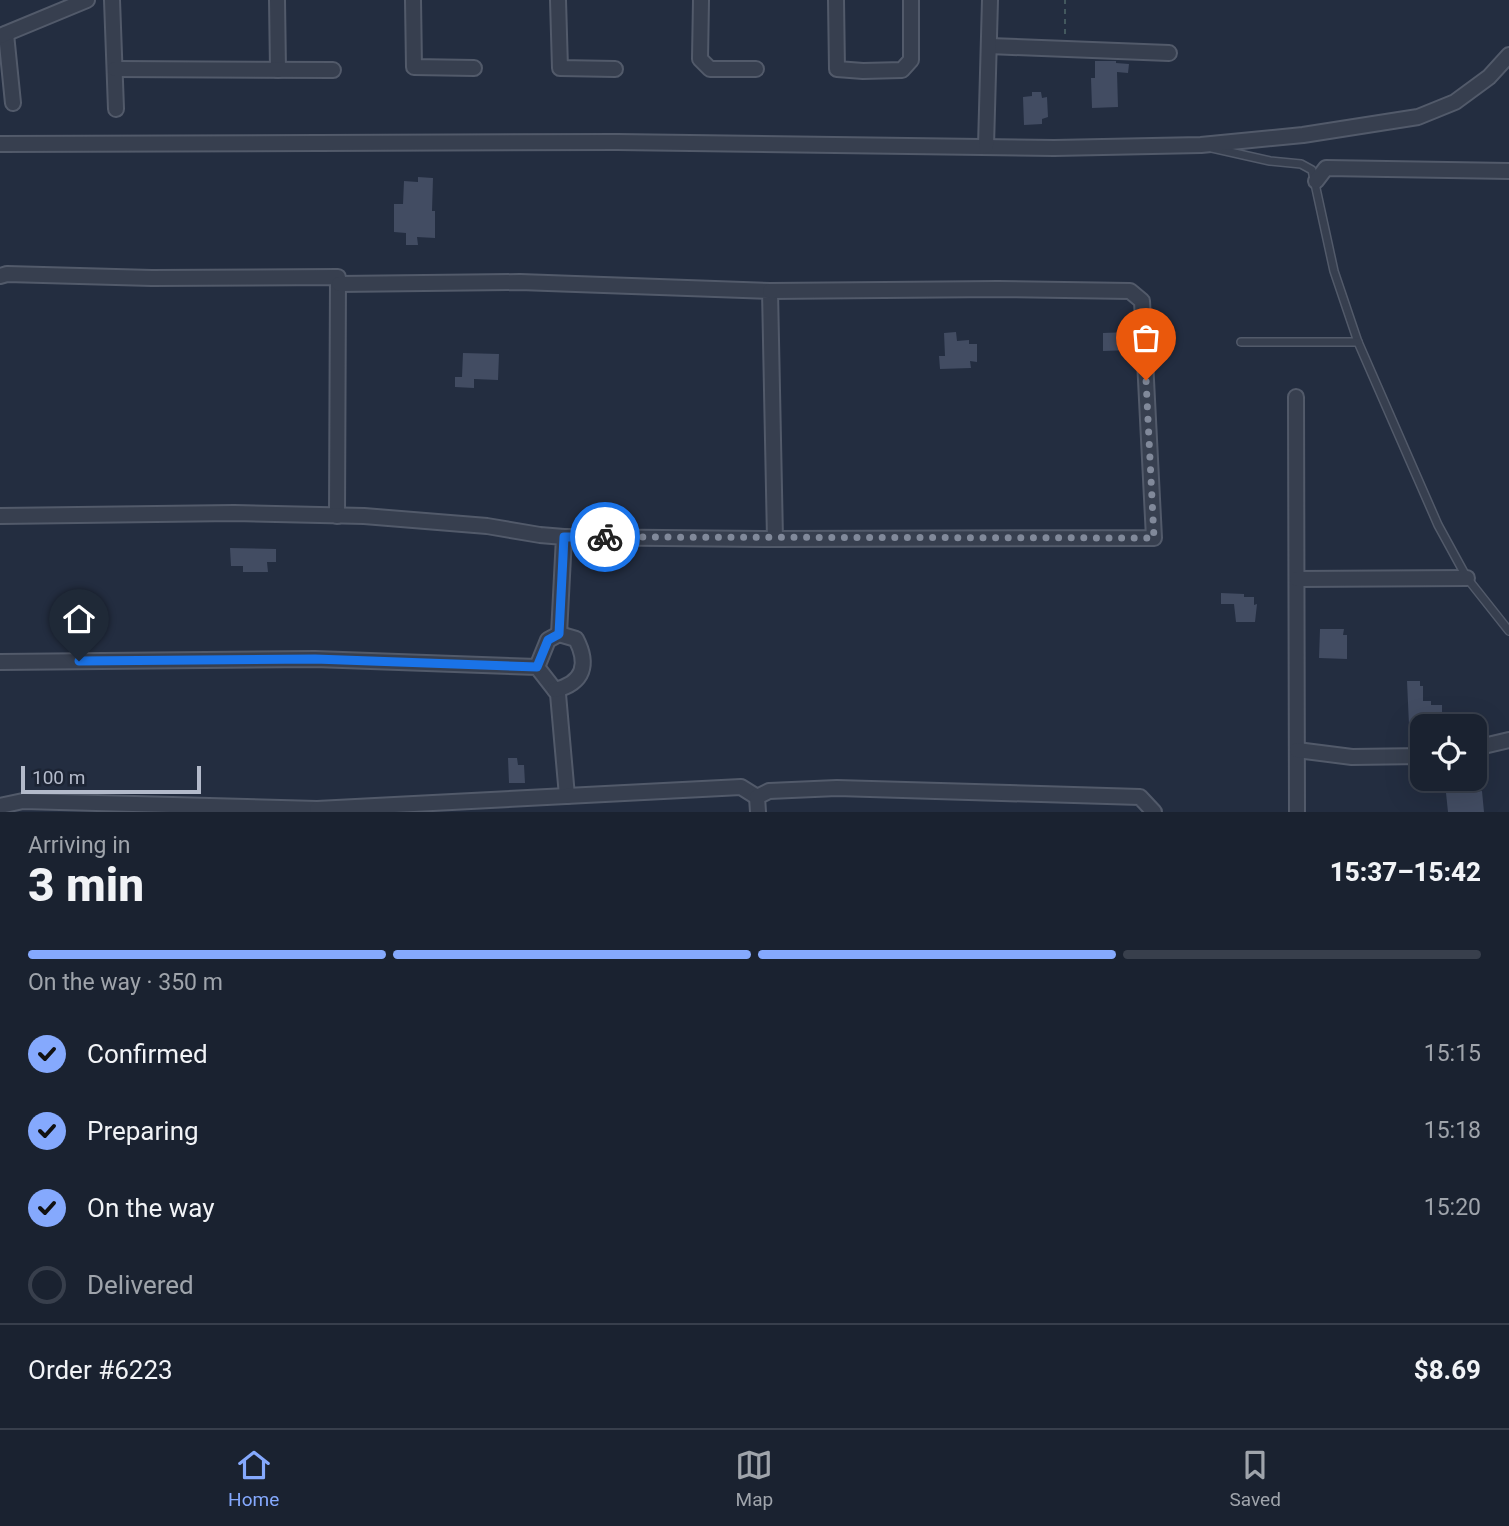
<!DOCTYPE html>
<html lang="en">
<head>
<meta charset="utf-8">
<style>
	body { margin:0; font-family:Roboto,sans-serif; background:#232a38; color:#f1f3f6; height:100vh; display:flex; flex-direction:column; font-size:26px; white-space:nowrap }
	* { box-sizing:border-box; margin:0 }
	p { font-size:23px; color:#9fa4ab }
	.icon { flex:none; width:38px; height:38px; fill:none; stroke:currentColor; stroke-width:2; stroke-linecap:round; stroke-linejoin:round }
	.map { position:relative; height:812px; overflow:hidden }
	.side { display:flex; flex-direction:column; background:#1a2230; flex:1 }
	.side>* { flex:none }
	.buttons { position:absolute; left:1410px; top:714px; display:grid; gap:14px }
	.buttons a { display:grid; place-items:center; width:77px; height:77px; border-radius:14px; background:#1a2230; box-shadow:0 7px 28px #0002,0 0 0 2px #383f4c; font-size:35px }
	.scale { position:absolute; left:21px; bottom:18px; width:180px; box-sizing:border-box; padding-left:7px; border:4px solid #b3baca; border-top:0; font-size:19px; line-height:24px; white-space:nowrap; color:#b3baca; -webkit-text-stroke:5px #1c2434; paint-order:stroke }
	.pin { position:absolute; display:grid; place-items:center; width:60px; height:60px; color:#fff; margin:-72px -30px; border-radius:50% 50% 50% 0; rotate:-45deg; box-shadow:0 0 7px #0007 }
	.pin .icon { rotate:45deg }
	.courier { position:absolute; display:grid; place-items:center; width:70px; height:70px; margin:-35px; border:5px solid #1a73e8; border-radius:50%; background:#fff; color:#222; box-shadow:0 2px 9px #0007 }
	.head em { font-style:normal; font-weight:800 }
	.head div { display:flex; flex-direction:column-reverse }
	.head { display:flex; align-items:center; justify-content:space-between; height:119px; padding:0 28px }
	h1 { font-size:46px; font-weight:800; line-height:52px }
	.bar { display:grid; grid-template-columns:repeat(4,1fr); gap:10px 7px; align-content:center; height:84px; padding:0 28px }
	.bar i { height:9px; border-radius:5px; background:#383f4c }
	.bar .current { background:#85a9fd }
	.bar p { grid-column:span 4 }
	.line { display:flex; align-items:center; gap:18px; padding:0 28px; border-top:2px solid #383f4c }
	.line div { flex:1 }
	ol { padding:0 28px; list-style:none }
	li { display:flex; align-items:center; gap:21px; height:77px }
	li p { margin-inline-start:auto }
	li .icon { padding:7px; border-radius:50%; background:#85a9fd; color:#111; stroke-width:4 }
	li:last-child { color:#9fa4ab }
	li i { width:38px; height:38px; border:4px solid #383f4c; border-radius:50% }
	.dock { display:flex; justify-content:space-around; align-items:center; height:98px; border-top:2px solid #383f4c; background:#1a2230; font-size:19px; color:#9fa4ab }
	.dock a { display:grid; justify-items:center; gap:4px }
	.dock .current { color:#85a9fd }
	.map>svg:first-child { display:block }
</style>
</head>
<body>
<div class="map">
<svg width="1509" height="812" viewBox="0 0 1509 812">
	<rect width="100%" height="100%" fill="#232d40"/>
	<g fill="#424c62">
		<polygon points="1095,61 1116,61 1116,63 1129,64 1128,73 1117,72 1118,107 1092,108 1091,78 1095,78"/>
		<polygon points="1032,92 1041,92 1042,98 1047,97 1048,117 1042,119 1042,124 1024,125 1023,97 1032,96"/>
		<polygon points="418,177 433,178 432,211 435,211 435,238 417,237 418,245 406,245 406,233 394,232 394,204 403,204 404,181 418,182"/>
		<polygon points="956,332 957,341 969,340 969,344 977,344 977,362 970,361 971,368 940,369 939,356 945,356 944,333"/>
		<polygon points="1129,332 1132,350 1103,351 1103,333"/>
		<polygon points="463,353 499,354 498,380 474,379 474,388 455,387 455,377 462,377"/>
		<polygon points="230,548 276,549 276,562 267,562 268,572 243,572 243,566 231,566"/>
		<polygon points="1221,593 1244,594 1244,597 1254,597 1254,605 1257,604 1255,622 1236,622 1234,604 1221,604"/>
		<polygon points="1320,629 1344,629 1343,635 1347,635 1347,659 1319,658"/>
		<polygon points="1407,681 1420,681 1420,686 1423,686 1423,701 1431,701 1431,705 1442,705 1442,717 1419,719 1419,725 1409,725"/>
		<polygon points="508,758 517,758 518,765 524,765 525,783 509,783"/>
		<polygon points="1460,791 1460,793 1482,791 1484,812 1448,812 1446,793"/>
	</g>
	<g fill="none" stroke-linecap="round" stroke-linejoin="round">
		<g stroke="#525a6a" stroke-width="10">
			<g id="service">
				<polyline points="1212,148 1270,161 1301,164 1312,170 1334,271 1358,342 1438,525 1467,578 1509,631"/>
				<polyline points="1241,342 1358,342"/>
			</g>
		</g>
		<g stroke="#525a6a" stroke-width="18">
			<g id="minor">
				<polyline points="112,0 116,109"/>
				<polyline points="277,0 278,70"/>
				<polyline points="413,0 414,67 474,68"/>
				<polyline points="558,0 560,68 615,69"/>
				<polyline points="701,0 700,59 710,69 756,69"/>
				<polyline points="836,0 837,69 863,71 902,70 911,60 911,0"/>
				<polyline points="6,34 13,103"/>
				<polyline points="0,36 87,0"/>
				<polyline points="989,46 1169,53"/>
				<polyline points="115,69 333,70"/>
				<polyline points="0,144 617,142 1054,148 1201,145 1303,135 1418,117 1455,102 1489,77 1509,55"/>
				<polyline points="986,146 990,0"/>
				<polyline points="1316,181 1326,168 1509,171"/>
				<polyline points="0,276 7,274 152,278 338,277 337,516"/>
				<polyline points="339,284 520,282 770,291 775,539 564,537"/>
				<polyline points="770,291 998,289 1130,291 1142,301 1154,538 775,539"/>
				<polyline points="1296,397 1297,812"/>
				<polyline points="0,516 234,513 364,516 487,526 540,535 564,537 559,634"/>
				<polyline points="1297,579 1467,578"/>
				<polyline points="0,662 315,659 537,667 558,694 567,796"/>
				<path d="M537,667l11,-27 11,-6 17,5c13,25 8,44 -21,51"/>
				<polyline points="1475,748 1509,740"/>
				<polyline points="1297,750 1352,757 1423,756"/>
				<polyline points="0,806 23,801 317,809 320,812"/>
				<polyline points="317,809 741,787 757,797"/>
				<polyline points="758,812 757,797 769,791 837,788 1140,797 1154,812"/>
			</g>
		</g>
		<polyline stroke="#43585e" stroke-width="2" stroke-dasharray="5 5" stroke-linecap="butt" points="1065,34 1065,0"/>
		<use href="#service" stroke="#373f4f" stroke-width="7"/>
		<use href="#minor" stroke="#373f4f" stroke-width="14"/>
	</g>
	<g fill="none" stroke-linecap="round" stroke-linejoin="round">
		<polyline stroke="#81899a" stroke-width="7" stroke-dasharray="0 12.6" points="605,537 1154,538 1146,380"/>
		<polyline stroke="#1a73e8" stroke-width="9" points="79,661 315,659 537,667 548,640 559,634 564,537 605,537"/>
	</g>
</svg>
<div class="buttons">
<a><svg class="icon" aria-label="locate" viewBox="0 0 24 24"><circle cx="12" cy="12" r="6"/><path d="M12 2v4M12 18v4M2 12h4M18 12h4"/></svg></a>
</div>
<div class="scale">100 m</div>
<div class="pin" style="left:1146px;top:380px;background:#ea580c"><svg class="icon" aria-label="bag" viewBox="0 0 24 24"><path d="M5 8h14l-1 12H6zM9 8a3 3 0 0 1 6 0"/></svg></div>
<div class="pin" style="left:79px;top:661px;background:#1f2937"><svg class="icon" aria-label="home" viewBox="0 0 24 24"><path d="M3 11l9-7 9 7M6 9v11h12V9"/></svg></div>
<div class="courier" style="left:605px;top:537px"><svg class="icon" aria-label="bike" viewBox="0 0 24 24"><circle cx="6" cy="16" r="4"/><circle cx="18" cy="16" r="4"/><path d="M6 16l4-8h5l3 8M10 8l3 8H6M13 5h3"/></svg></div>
</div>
<section class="side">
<div class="head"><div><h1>3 min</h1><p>Arriving in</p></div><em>15:37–15:42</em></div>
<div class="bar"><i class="current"></i><i class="current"></i><i class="current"></i><i></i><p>On the way · 350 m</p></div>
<ol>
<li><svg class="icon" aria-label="check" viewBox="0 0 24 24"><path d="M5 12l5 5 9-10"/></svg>Confirmed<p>15:15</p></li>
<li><svg class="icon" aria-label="check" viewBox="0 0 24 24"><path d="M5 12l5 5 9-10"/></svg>Preparing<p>15:18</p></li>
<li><svg class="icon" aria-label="check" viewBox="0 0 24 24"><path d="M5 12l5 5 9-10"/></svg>On the way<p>15:20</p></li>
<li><i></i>Delivered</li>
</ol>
<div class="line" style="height:91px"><div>Order #6223</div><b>$8.69</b></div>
</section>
<nav class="dock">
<a class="current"><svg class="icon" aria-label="home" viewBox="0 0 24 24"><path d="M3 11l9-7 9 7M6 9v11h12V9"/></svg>Home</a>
<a><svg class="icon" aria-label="map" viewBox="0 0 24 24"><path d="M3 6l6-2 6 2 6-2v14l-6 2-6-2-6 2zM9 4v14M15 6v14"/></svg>Map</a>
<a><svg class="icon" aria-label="saved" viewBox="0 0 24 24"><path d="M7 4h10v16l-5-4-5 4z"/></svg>Saved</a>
</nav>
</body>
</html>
